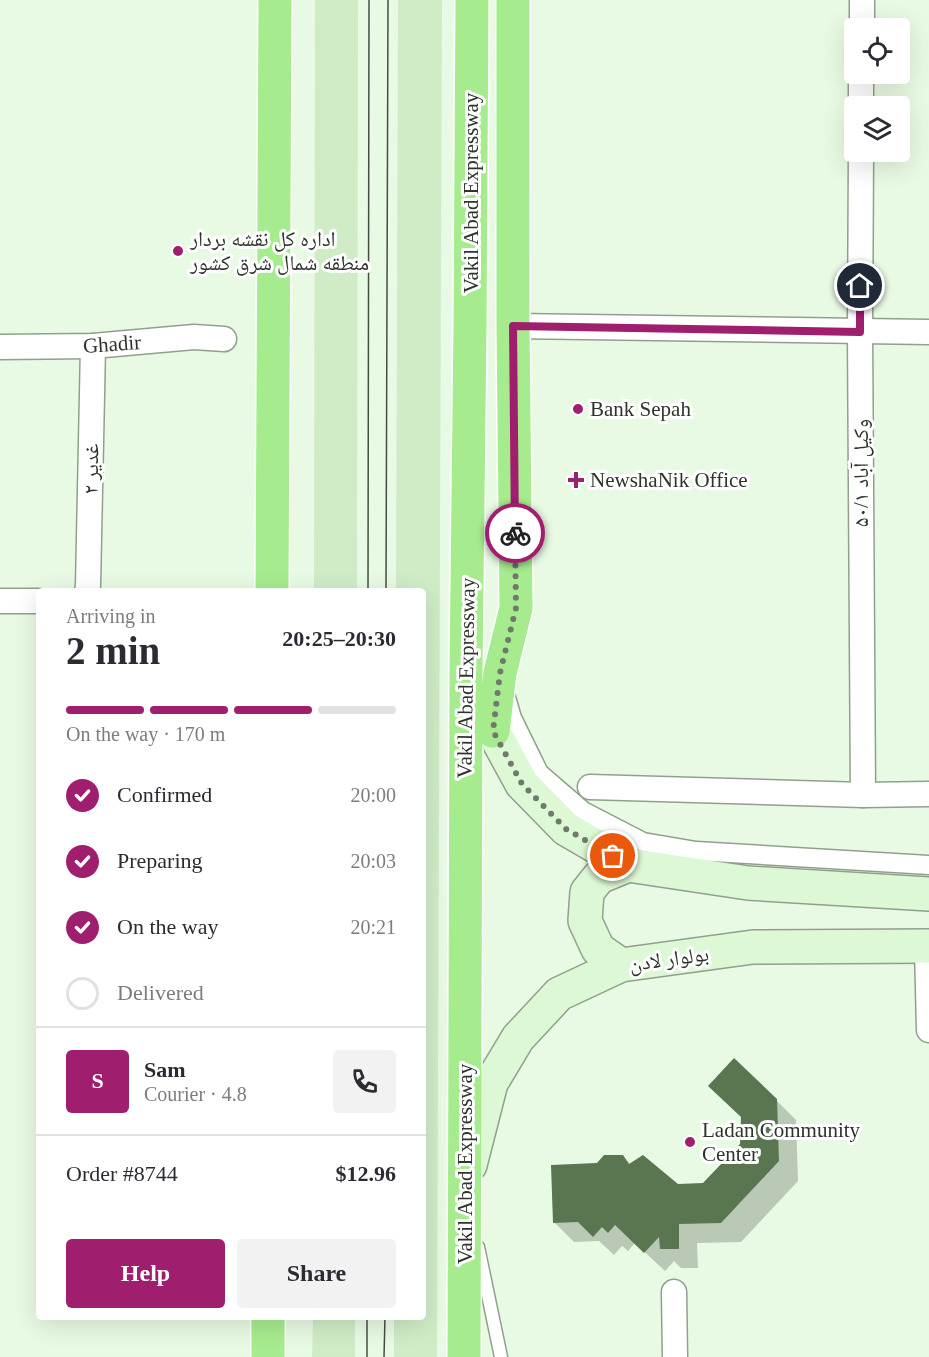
<!DOCTYPE html>
<html lang="en">
<head>
<meta charset="utf-8">
<style>
	body { margin:0; font-family:"Times New Roman","Noto Naskh Arabic",serif; background:#f2f2f3; color:#2b2b33; height:100vh; display:flex; flex-direction:column; font-size:22px; white-space:nowrap }
	* { box-sizing:border-box; margin:0 }
	p { font-size:20px; color:#7c7c81 }
	.icon { flex:none; width:33px; height:33px; fill:none; stroke:currentColor; stroke-width:2; stroke-linecap:round; stroke-linejoin:round }
	.map { position:relative; flex:1; overflow:hidden }
	.sheet { position:absolute; left:36px; top:588px; width:390px; height:732px; display:flex; flex-direction:column; background:#fff; border-radius:6px; box-shadow:0 6px 24px #0002 }
	.sheet>* { flex:none }
	.controls { position:absolute; left:844px; top:18px; display:grid; gap:12px }
	.controls a { display:grid; place-items:center; width:66px; height:66px; border-radius:6px; background:#fff; box-shadow:0 6px 24px #0002; font-size:30px }
	.pin { position:absolute; display:grid; place-items:center; width:51px; height:51px; color:#fff; margin:-26px; border:3px solid #fff; border-radius:50%; box-shadow:0 2px 6px #0007 }
	.courier { position:absolute; display:grid; place-items:center; width:60px; height:60px; margin:-30px; border:4px solid #a01e6e; border-radius:50%; background:#fff; color:#222; box-shadow:0 2px 8px #0007 }
	.summary em { font-style:normal; font-weight:700 }
	.summary div { display:flex; flex-direction:column-reverse }
	.summary { display:flex; align-items:center; justify-content:space-between; height:102px; padding:0 30px }
	h1 { font-size:39px; font-weight:700; line-height:45px }
	.bar { display:grid; grid-template-columns:repeat(4,1fr); gap:9px 6px; align-content:center; height:72px; padding:0 30px }
	.bar i { height:8px; border-radius:4px; background:#e1e1e2 }
	.bar .selected { background:#a01e6e }
	.bar p { grid-column:span 4 }
	.line { display:flex; align-items:center; gap:15px; padding:0 30px; border-top:2px solid #e1e1e2 }
	.line div { flex:1 }
	.round { display:grid; place-items:center; flex:none; width:63px; height:63px; border-radius:6px; background:#f2f2f3 }
	ol { padding:0 30px; list-style:none }
	li { display:flex; align-items:center; gap:18px; height:66px }
	li p { margin-inline-start:auto }
	li .icon { padding:6px; border-radius:50%; background:#a01e6e; color:#fff; stroke-width:4 }
	li:last-child { color:#7c7c81 }
	li i { width:33px; height:33px; border:3px solid #e1e1e2; border-radius:50% }
	.action { display:flex; gap:12px; margin-top:auto; padding:12px 30px }
	.action a { flex:1; height:69px; border-radius:6px; background:#a01e6e; color:#fff; font-size:24px; font-weight:700; line-height:69px; text-align:center }
	.action a+a { background:#f2f2f3; color:#2b2b33 }
	.map>svg:first-child { display:block }
</style>
</head>
<body>
<div class="map">
<svg width="929" height="1357" viewBox="0 0 929 1357">
	<rect width="100%" height="100%" fill="#e9fae4"/>
	<g fill="#cfecc7">
		<polygon points="315,0 358,0 357,591 314,591"/>
		<polygon points="398,0 442,0 437,1357 394,1357 394,1317 423,1317 423,591 396,591"/>
		<polygon points="313,1317 355,1317 355,1357 312,1357"/>
	</g>
	<polygon fill="#0003" points="776,1100 796,1120 798,1181 741,1242 697,1243 698,1268 681,1268 674,1261 665,1271 635,1243 628,1251 622,1246 614,1255 599,1241 574,1242 554,1222 597,1165 623,1156 631,1165 677,1186 704,1185 741,1144"/>
	<polygon fill="#597651" points="734,1058 777,1099 779,1161 721,1223 679,1224 679,1249 660,1249 659,1237 644,1253 615,1225 608,1233 602,1227 593,1237 578,1222 553,1223 551,1165 597,1163 604,1155 623,1155 629,1164 643,1155 678,1184 703,1183 740,1144 741,1117 708,1086"/>
	<g fill="none" stroke-linecap="round" stroke-linejoin="round">
		<g stroke="#91a08d" stroke-width="15">
			<polyline id="service" points="478,1247 501,1357"/>
		</g>
		<g stroke="#91a08d" stroke-width="21">
			<polyline id="pedestrian" points="505,694 512,718 539,773 583,811 643,842 696,851 929,865"/>
		</g>
		<g stroke="#91a08d" stroke-width="27">
			<g id="minor">
				<polyline points="862,28 862,0"/>
				<polyline points="861,106 861,74"/>
				<polyline points="861,152 860,332 863,795"/>
				<polyline points="513,326 929,332"/>
				<polyline points="0,347 93,346 194,337 224,339"/>
				<polyline points="87,591 88,586 93,346"/>
				<polyline points="0,601 39,601"/>
				<polyline points="590,787 863,795 929,794"/>
				<polyline points="927,946 929,1030"/>
				<polyline points="674,1292 675,1357"/>
			</g>
		</g>
		<g stroke="#91a08d" stroke-width="36">
			<g id="secondary">
				<polyline points="481,705 493,731 522,784 566,829 628,865 748,883 929,894"/>
				<polyline points="621,965 598,949 585,921 587,892 599,877 628,865"/>
				<polyline points="470,1165 491,1083 518,1038 559,994 621,965 753,947 929,946"/>
			</g>
		</g>
		<g stroke="#fff" stroke-width="36">
			<g id="trunk">
				<polyline points="272,591 275,0"/>
				<polyline points="493,731 500,673 516,608 513,326 513,0"/>
				<polyline points="268,1357 268,1317"/>
				<polyline points="464,1357 466,671 470,325 472,0"/>
			</g>
		</g>
		<use href="#service" stroke="#fff" stroke-width="12"/>
		<use href="#pedestrian" stroke="#fff" stroke-width="18"/>
		<use href="#minor" stroke="#fff" stroke-width="24"/>
		<use href="#secondary" stroke="#ddf8d4" stroke-width="33"/>
		<use href="#trunk" stroke="#a6ec8e" stroke-width="33"/>
		<g stroke="#454d43" stroke-width="1.5">
			<polyline points="368,591 369,0"/>
			<polyline points="386,591 388,0"/>
			<polyline points="367,1357 367,1317"/>
			<polyline points="384,1357 385,1317"/>
		</g>
	</g>
	<g fill="none" stroke-linecap="round" stroke-linejoin="round">
		<polyline stroke="#6f796c" stroke-width="6" stroke-dasharray="0 10.8" points="515,533 516,608 500,673 493,731 522,784 566,829 613,856"/>
		<polyline stroke="#a01e6e" stroke-width="8" points="515,533 513,326 860,332 860,286"/>
	</g>
	<g fill="#a01e6e" stroke="#fff" stroke-width="2">
		<circle cx="178" cy="251" r="6"/>
		<circle cx="578" cy="409" r="6"/>
		<path d="M573 471h6v6h6v6h-6v6h-6v-6h-6v-6h6z"/>
		<circle cx="690" cy="1142" r="6"/>
	</g>
	<g text-anchor="middle" stroke-width="6" stroke-linejoin="round" paint-order="stroke">
		<g font-size="21" fill="#2e342c" stroke="#fff">
			<text transform="translate(471 193) rotate(-90)" y="7">Vakil Abad Expressway</text>
			<text transform="translate(112 344) rotate(-4)" y="7">Ghadir</text>
			<text transform="translate(91 469) rotate(-89)" y="7">غدیر ۲</text>
			<text transform="translate(861 473) rotate(-90)" y="7">وکیل آباد ۵۰/۱</text>
			<text transform="translate(466 678) rotate(-89)" y="7">Vakil Abad Expressway</text>
			<text transform="translate(669 959) rotate(-8)" y="7">بولوار لادن</text>
			<text transform="translate(465 1164) rotate(-90)" y="7">Vakil Abad Expressway</text>
		</g>
		<g font-size="21" fill="#2e342c" stroke="#fff" text-anchor="start">
			<text x="190" y="246">اداره کل نقشه بردار<tspan x="190" dy="24">منطقه شمال شرق کشور</tspan></text>
			<text x="590" y="416">Bank Sepah</text>
			<text x="590" y="487">NewshaNik Office</text>
			<text x="702" y="1137">Ladan Community<tspan x="702" dy="24">Center</tspan></text>
		</g>
	</g>
</svg>
<div class="controls">
<a><svg class="icon" aria-label="locate" viewBox="0 0 24 24"><circle cx="12" cy="12" r="6"/><path d="M12 2v4M12 18v4M2 12h4M18 12h4"/></svg></a>
<a><svg class="icon" aria-label="layers" viewBox="0 0 24 24"><path d="M12 4l9 5-9 5-9-5zM3 14l9 5 9-5"/></svg></a>
</div>
<div class="pin" style="left:613px;top:856px;background:#ea580c"><svg class="icon" aria-label="bag" viewBox="0 0 24 24"><path d="M5 8h14l-1 12H6zM9 8a3 3 0 0 1 6 0"/></svg></div>
<div class="pin" style="left:860px;top:286px;background:#1f2937"><svg class="icon" aria-label="home" viewBox="0 0 24 24"><path d="M3 11l9-7 9 7M6 9v11h12V9"/></svg></div>
<div class="courier" style="left:515px;top:533px"><svg class="icon" aria-label="bike" viewBox="0 0 24 24"><circle cx="6" cy="16" r="4"/><circle cx="18" cy="16" r="4"/><path d="M6 16l4-8h5l3 8M10 8l3 8H6M13 5h3"/></svg></div>
<section class="sheet">
<div class="summary"><div><h1>2 min</h1><p>Arriving in</p></div><em>20:25–20:30</em></div>
<div class="bar"><i class="selected"></i><i class="selected"></i><i class="selected"></i><i></i><p>On the way · 170 m</p></div>
<ol>
<li><svg class="icon" aria-label="check" viewBox="0 0 24 24"><path d="M5 12l5 5 9-10"/></svg>Confirmed<p>20:00</p></li>
<li><svg class="icon" aria-label="check" viewBox="0 0 24 24"><path d="M5 12l5 5 9-10"/></svg>Preparing<p>20:03</p></li>
<li><svg class="icon" aria-label="check" viewBox="0 0 24 24"><path d="M5 12l5 5 9-10"/></svg>On the way<p>20:21</p></li>
<li><i></i>Delivered</li>
</ol>
<div class="line" style="height:108px"><b class="round" style="background:#a01e6e;color:#fff">S</b><div><b>Sam</b><p>Courier · 4.8</p></div><a class="round"><svg class="icon" aria-label="phone" viewBox="0 0 24 24"><path d="M5 4h4l2 5-3 2q2 4 5 5l2-3 5 2v4C11 20 4 13 5 4z"/></svg></a></div>
<div class="line" style="height:78px"><div>Order #8744</div><b>$12.96</b></div>
<div class="action"><a>Help</a><a>Share</a></div>
</section>
</div>
</body>
</html>
